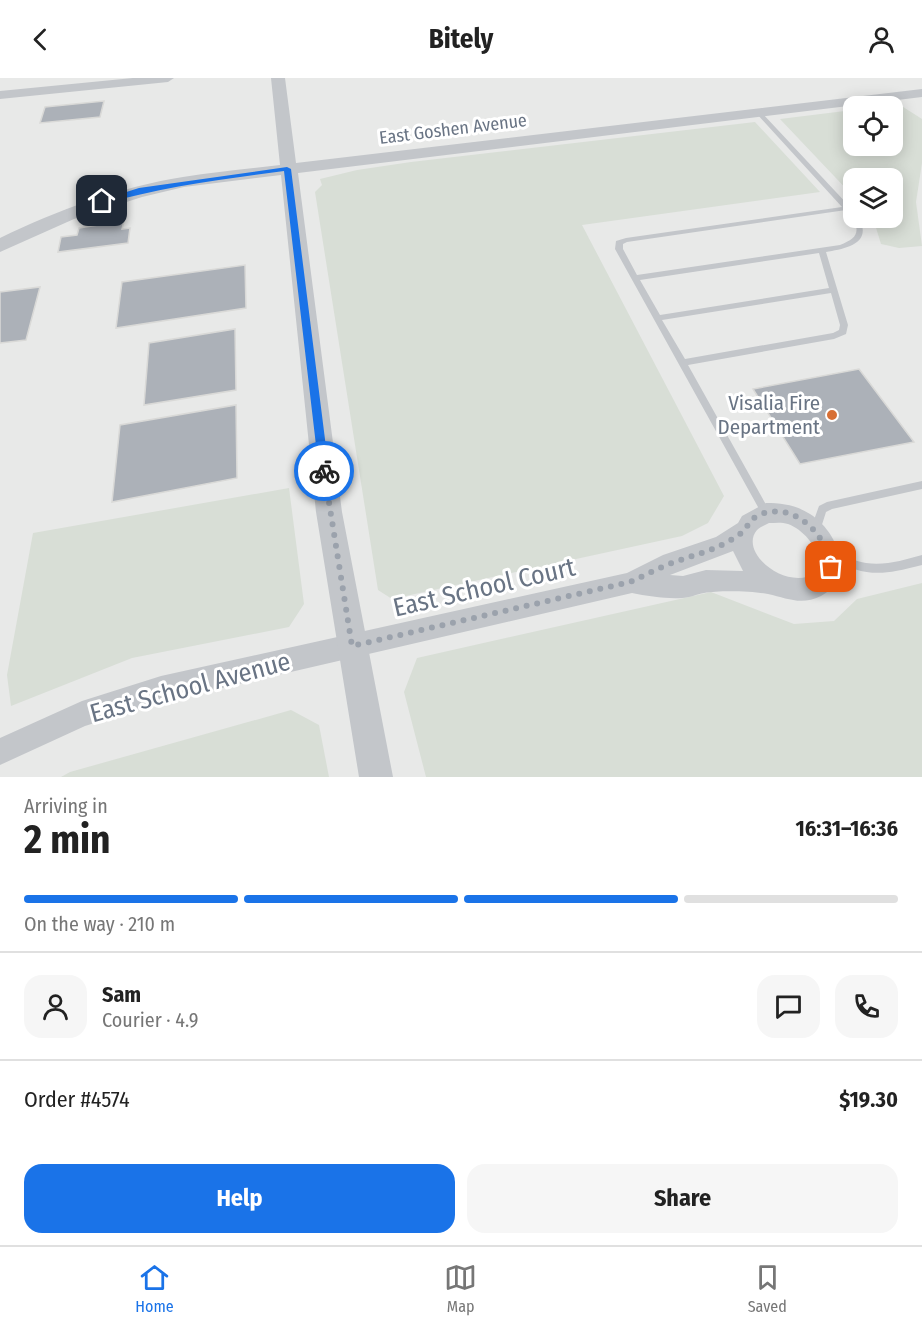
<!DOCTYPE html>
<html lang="en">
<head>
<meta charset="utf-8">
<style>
	body { margin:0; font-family:"Fira Sans Condensed",sans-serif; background:#f6f6f6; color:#222; height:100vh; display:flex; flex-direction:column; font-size:22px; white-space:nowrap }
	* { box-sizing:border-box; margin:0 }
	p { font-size:20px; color:#767676 }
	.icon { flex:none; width:33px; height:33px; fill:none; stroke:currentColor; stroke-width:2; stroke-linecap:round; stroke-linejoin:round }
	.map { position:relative; height:699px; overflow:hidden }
	.panel { display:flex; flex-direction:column; background:#fff; flex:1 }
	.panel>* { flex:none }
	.controls { position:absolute; left:843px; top:18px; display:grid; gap:12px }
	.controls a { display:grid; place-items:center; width:60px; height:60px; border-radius:12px; background:#fff; box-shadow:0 3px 15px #0003; font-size:30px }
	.pin { position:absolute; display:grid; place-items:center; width:51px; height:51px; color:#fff; margin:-26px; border-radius:12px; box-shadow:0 3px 9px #0006 }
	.courier { position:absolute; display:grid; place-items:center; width:60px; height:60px; margin:-30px; border:4px solid #1a73e8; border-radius:50%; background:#fff; color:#222; box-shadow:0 2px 8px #0007 }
	.headline em { font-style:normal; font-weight:700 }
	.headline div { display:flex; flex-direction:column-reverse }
	.headline { display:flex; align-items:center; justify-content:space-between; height:102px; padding:0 24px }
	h1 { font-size:39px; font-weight:700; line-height:45px }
	.bar { display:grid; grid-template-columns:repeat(4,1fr); gap:9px 6px; align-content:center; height:72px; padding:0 24px }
	.bar i { height:8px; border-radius:4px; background:#e0e0e0 }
	.bar .selected { background:#1a73e8 }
	.bar p { grid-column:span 4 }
	.line { display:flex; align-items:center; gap:15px; padding:0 24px; border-top:2px solid #e0e0e0 }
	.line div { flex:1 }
	.round { display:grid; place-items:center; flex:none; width:63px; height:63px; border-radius:18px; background:#f6f6f6 }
	.action { display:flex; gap:12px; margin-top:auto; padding:12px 24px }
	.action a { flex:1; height:69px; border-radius:18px; background:#1a73e8; color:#fff; font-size:24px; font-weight:700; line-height:69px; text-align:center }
	.action a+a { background:#f6f6f6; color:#222 }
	header { display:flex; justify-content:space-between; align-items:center; height:78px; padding:0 24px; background:#fff; font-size:27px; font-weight:700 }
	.dock { display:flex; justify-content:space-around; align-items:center; height:84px; border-top:2px solid #e0e0e0; background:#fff; font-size:16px; color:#767676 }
	.dock a { display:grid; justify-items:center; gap:3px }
	.dock .selected { color:#1a73e8 }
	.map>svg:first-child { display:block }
</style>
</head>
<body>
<header><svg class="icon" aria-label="back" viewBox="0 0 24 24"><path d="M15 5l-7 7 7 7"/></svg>Bitely<svg class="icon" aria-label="person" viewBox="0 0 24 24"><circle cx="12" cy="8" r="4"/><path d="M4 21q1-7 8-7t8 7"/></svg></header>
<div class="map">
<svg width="922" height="699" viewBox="0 0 922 699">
	<rect width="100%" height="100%" fill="#f7f8f5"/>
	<path fill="#e8e9e8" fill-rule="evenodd" d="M0,0h922v699h-922zM854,28h38v40h-38zM854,100h38v40h-38z"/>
	<g fill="#d8ded6">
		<polygon points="900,27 922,41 922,85 916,124 922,168 899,170 881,166 873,140 892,140 892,100 854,100 853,118 780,41 853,32 854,68 892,68 892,28 886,28"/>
		<polygon points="755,44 820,114 582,147 724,418 708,445 682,458 392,521 378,512 315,114 322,107 320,101 357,92 411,84"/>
		<polygon points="289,410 304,526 289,549 132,580 11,628 7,597 33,455"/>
		<polygon points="922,505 922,699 426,699 404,614 417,580 711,514 794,546 834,543 857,521"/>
		<polygon points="291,632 319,647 329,699 61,699 70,694"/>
	</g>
	<g fill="#acb1b8" stroke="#d9d9d7" stroke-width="1.5">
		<polygon points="104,23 100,39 40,45 45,29"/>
		<polygon points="124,143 122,151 130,150 128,165 58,174 61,159 77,157 79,150"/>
		<polygon points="245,187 246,230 116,250 122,204"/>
		<polygon points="40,209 26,262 0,265 0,214"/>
		<polygon points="235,251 236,312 144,327 149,265"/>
		<polygon points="859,291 914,364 800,386 753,311"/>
		<polygon points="236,327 237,400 112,424 120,347"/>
	</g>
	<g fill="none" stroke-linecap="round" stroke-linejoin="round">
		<g fill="#c3c6ca" fill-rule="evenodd">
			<path d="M757,34h4l89,95 2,3 -1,1 -5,-1 -219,32 -4,2v5l14,26 203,-30c15,-6 21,-11 13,-27l1,-1 5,1c14,26 -14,31 -33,34l22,73 -2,9 -12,5 -146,26 81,145 2,3 -2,3 -3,1 -3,-1 -148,-267 1,-8 10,-3 216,-31 -85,-93zM819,175l10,35 -169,27 -20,-35zM831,215l9,32 -1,5 -6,3 -148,26 -23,-39z"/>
			<polygon points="922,403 922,411 832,431 826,434 819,456 815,458 811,456 810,453 819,428 827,424"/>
			<path d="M830,472c12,5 23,11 36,13 19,3 38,-3 56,-8v10c-43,11 -54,12 -96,-7l-1,-3 1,-3z"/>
		</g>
		<g fill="#c3c6ca" fill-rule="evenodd">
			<polygon points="133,0 174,0 168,4 0,21 0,13"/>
			<path d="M766,425c16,0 30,2 44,11 27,17 47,63 11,82 -20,10 -34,2 -53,-2 -15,-3 -49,-4 -64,-1 -7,1 -15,5 -22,5 -16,1 -35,-2 -50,-5l-471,109 -76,24 -85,39v-27l82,-37 79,-25 466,-103 36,-18 53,-18 22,-14 4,-7zM769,445c6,0 13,-1 19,1 17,6 38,31 28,49 -30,19 -78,-21 -59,-43 3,-3 8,-5 12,-7zM733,473l10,20 -37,-1 -23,6 -13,-1z"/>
		</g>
		<path fill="#c3c6ca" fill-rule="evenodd" d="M271,0h14l11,85 626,-74v8l-624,76 44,339 51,265h-34l-43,-265 -35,-337 -97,12 -42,10 -68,22 -74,33v-14c58,-28 120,-51 183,-61 32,-5 65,-8 97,-12z"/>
	</g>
	<path fill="#1a73e8" d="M287,89l4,2 38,302 -5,4 -5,-4 -35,-300c-62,8 -122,16 -182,33l-4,-3 41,-13z"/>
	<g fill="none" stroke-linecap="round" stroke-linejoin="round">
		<path stroke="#9ba2ac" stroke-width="6" stroke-dasharray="0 10.8" d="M324,393l28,175 278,-64c14,-6 28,-14 42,-19 16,-6 32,-10 48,-17 7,-4 18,-9 23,-15 6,-6 7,-12 16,-16 34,-15 69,20 72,52"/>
	</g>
	<circle fill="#d76f35" stroke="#fff" stroke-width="2" cx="832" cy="337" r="6"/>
	<g text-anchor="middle" stroke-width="6" stroke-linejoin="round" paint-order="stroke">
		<g font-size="18" fill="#697484" stroke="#fff">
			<text transform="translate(453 51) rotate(-7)" y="6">East Goshen Avenue</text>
		</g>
		<g font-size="21" fill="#697484" stroke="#fff" text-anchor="end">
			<text x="820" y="332">Visalia Fire<tspan x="820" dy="24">Department</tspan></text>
		</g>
		<g font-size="26" fill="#697484" stroke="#fff">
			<text transform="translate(484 509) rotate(-13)" y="9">East School Court</text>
			<text transform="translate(190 609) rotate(-15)" y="9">East School Avenue</text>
		</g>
	</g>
</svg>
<div class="controls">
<a><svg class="icon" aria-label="locate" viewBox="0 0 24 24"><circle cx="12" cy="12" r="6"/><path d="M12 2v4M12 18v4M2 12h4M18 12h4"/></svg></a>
<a><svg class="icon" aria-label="layers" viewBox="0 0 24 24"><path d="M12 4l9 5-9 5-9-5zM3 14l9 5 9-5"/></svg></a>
</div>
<div class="pin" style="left:831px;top:489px;background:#ea580c"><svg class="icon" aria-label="bag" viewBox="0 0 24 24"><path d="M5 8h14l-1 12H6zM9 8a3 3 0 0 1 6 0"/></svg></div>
<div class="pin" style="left:102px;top:123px;background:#1f2937"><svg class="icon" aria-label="home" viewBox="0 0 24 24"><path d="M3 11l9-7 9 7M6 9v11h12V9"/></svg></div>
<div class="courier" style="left:324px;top:393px"><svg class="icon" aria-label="bike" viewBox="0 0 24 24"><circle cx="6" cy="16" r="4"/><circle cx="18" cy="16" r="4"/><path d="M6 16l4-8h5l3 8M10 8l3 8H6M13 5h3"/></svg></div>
</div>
<section class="panel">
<div class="headline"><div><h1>2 min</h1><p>Arriving in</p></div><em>16:31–16:36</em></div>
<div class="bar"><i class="selected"></i><i class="selected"></i><i class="selected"></i><i></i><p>On the way · 210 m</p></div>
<div class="line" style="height:108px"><a class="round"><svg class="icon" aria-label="person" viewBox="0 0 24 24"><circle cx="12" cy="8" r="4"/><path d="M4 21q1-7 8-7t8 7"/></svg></a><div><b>Sam</b><p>Courier · 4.9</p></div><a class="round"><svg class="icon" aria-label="chat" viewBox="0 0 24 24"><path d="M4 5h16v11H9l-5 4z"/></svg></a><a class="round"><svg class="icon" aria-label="phone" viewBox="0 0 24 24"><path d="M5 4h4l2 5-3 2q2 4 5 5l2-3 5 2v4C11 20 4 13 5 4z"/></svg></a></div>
<div class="line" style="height:78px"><div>Order #4574</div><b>$19.30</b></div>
<div class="action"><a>Help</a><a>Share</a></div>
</section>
<nav class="dock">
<a class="selected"><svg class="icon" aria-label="home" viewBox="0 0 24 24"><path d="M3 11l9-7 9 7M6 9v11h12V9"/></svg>Home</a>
<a><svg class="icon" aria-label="map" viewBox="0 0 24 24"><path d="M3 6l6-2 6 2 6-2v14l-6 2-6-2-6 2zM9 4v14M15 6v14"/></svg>Map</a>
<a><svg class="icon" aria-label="saved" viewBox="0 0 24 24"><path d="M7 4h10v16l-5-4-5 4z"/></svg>Saved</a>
</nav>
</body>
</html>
